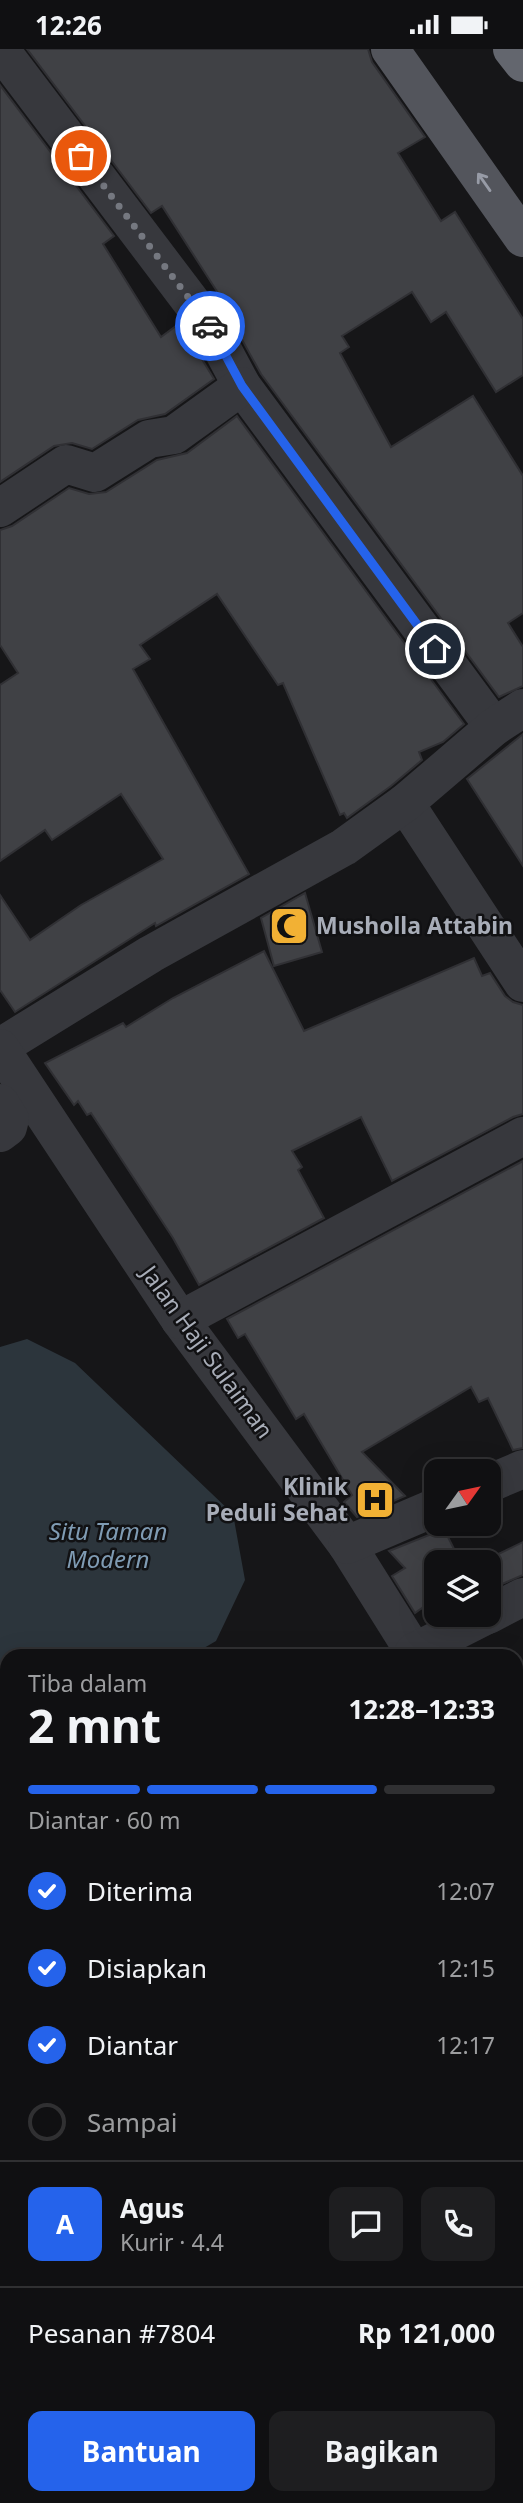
<!DOCTYPE html>
<html lang="id">
<head>
<meta charset="utf-8">
<style>
	body { margin:0; font-family:"Noto Sans",sans-serif; background:#1e1e20; color:#f1f3f6; height:100vh; display:flex; flex-direction:column; font-size:26px; white-space:nowrap }
	* { box-sizing:border-box; margin:0 }
	p { font-size:23px; color:#9c9d9f }
	.icon { flex:none; width:38px; height:38px; fill:none; stroke:currentColor; stroke-width:2; stroke-linecap:round; stroke-linejoin:round }
	.map { position:relative; flex:1; overflow:hidden }
	.details { position:absolute; left:0px; top:1600px; width:523px; height:856px; display:flex; flex-direction:column; background:#101012; border-radius:21px 21px 0 0; box-shadow:0 7px 28px #0002,0 0 0 2px #303032 }
	.details>* { flex:none }
	.needle { width:46px; rotate:57deg }
	.fabs { position:absolute; left:424px; top:1410px; display:grid; gap:14px }
	.fabs a { display:grid; place-items:center; width:77px; height:77px; border-radius:14px; background:#101012; box-shadow:0 7px 28px #0002,0 0 0 2px #303032; font-size:35px }
	.pin { position:absolute; display:grid; place-items:center; width:60px; height:60px; color:#fff; margin:-30px; border:4px solid #fff; border-radius:50%; box-shadow:0 2px 7px #0007 }
	.courier { position:absolute; display:grid; place-items:center; width:70px; height:70px; margin:-35px; border:5px solid #2563eb; border-radius:50%; background:#fff; color:#222; box-shadow:0 2px 9px #0007 }
	.overview em { font-style:normal; font-weight:700 }
	.overview div { display:flex; flex-direction:column-reverse }
	.overview { display:flex; align-items:center; justify-content:space-between; height:119px; padding:0 28px }
	h1 { font-size:46px; font-weight:700; line-height:52px }
	.bar { display:grid; grid-template-columns:repeat(4,1fr); gap:10px 7px; align-content:center; height:84px; padding:0 28px }
	.bar i { height:9px; border-radius:5px; background:#303032 }
	.bar .on { background:#2563eb }
	.bar p { grid-column:span 4 }
	.line { display:flex; align-items:center; gap:18px; padding:0 28px; border-top:2px solid #303032 }
	.line div { flex:1 }
	.round { display:grid; place-items:center; flex:none; width:74px; height:74px; border-radius:14px; background:#1e1e20 }
	ol { padding:0 28px; list-style:none }
	li { display:flex; align-items:center; gap:21px; height:77px }
	li p { margin-inline-start:auto }
	li .icon { padding:7px; border-radius:50%; background:#2563eb; color:#fff; stroke-width:4 }
	li:last-child { color:#9c9d9f }
	li i { width:38px; height:38px; border:4px solid #303032; border-radius:50% }
	.button { display:flex; gap:14px; margin-top:auto; padding:14px 28px }
	.button a { flex:1; height:80px; border-radius:14px; background:#2563eb; color:#fff; font-size:28px; font-weight:700; line-height:80px; text-align:center }
	.button a+a { background:#1e1e20; color:#f1f3f6 }
	.status { display:flex; justify-content:space-between; align-items:center; height:49px; padding:0 35px; background:#101012; direction:ltr }
	.status svg { height:19px; fill:currentColor }
	.map>svg:first-child { display:block }
</style>
</head>
<body>
<div class="status"><b>12:26</b><svg viewBox="0 0 49 12"><path d="M0 12V9h3v3zM5 12V6h3v6zM10 12V3h3v9zM15 12V0h3v12zM26 1h20v11H26zM47 4h2v5h-2z"/></svg></div>
<div class="map">
<svg width="523" height="2454" viewBox="0 0 523 2454">
	<rect width="100%" height="100%" fill="#161618"/>
	<polygon fill="#2c353c" points="27,1290 75,1314 233,1465 245,1531 216,1592 192,1606 7,1606 7,1667 0,1669 0,1298"/>
	<g fill="#404145" stroke="#303034" stroke-width="2">
		<polygon points="27,0 368,0 372,13 425,88 398,104 441,172 455,163 523,270 523,326 496,343 446,263 431,273 412,243 342,287 349,298 340,304 391,398 473,347 523,427 523,564 508,574 523,598 523,637 499,648 261,325 230,269 216,249 220,247 162,157 151,164"/>
		<polygon points="0,36 114,187 103,195 161,288 180,274 214,330 165,365 138,371 92,400 72,394 54,397 0,433"/>
		<polygon points="237,367 464,675 443,693 419,703 422,711 391,737 347,769 344,764 340,766 283,634 278,636 217,545 140,596 150,610 133,620 249,825 156,877 155,874 15,963 0,941 0,846 30,891 81,856 163,810 121,745 52,791 45,781 0,812 0,636 18,624 0,596 0,481 12,477 69,439 89,445 106,443 157,411 187,404"/>
		<polygon points="523,685 523,817 467,730"/>
		<polygon points="305,844 322,903 274,917 261,869"/>
		<polygon points="264,902 304,982 474,909 482,927 490,924 505,947 513,953 523,956 523,1065 513,1068 392,1132 361,1068 292,1102 302,1118 298,1121 324,1169 199,1236 173,1189 91,1064 87,1066 78,1052 74,1056 45,1014 123,974 126,978 173,949"/>
		<polygon points="523,1112 523,1399 513,1401 488,1349 479,1353 471,1338 362,1403 405,1447 357,1468 344,1453 352,1446 304,1365 296,1370 245,1285 238,1289 227,1270"/>
		<polygon points="444,1480 461,1514 436,1514 438,1566 428,1571 422,1559 415,1564 392,1527 405,1519 389,1502"/>
		<polygon points="523,1493 523,1526 488,1541 488,1514 480,1514"/>
	</g>
	<g fill="none" stroke-linecap="round" stroke-linejoin="round">
		<g stroke="#37383d" stroke-width="38">
			<polyline points="0,0 211,279 242,337 494,678"/>
			<polyline points="0,459 66,415 95,424 149,390 174,386 242,337"/>
			<polyline points="405,754 523,934"/>
			<polyline points="0,998 151,905 344,798 405,754 494,678 523,659"/>
			<polyline points="0,999 180,1271 347,1496 416,1606"/>
			<polyline points="0,1054 10,1070 8,1078 0,1084"/>
			<polyline points="180,1271 523,1087"/>
			<polyline points="488,1435 523,1420"/>
			<polyline points="347,1496 436,1458"/>
			<polyline points="488,1566 523,1548"/>
			<polyline points="414,1603 487,1566"/>
			<polyline points="516,1801 523,1814"/>
			<polyline points="0,1879 7,1876"/>
			<polyline points="516,1971 523,1967"/>
			<polyline points="0,2227 7,2224"/>
			<polyline points="402,2448 405,2454"/>
		</g>
		<polyline stroke="#53555c" stroke-width="38" points="390,0 523,189"/>
		<polyline stroke="#63666e" stroke-width="38" points="512,0 523,14"/>
	</g>
	<defs><path id="oneway-shaft" d="M-6 0H5M1.5-3L5.5 0L1.5 3" fill="none" stroke-width="1.6" stroke-linecap="round" stroke-linejoin="round" transform="scale(1.75)"/></defs>
	<use stroke="#979ba6" href="#oneway-shaft" transform="translate(484 133) rotate(-125)"/>
	<g fill="none" stroke-linecap="round" stroke-linejoin="round">
		<polyline stroke="#757880" stroke-width="7" stroke-dasharray="0 12.6" points="81,107 210,277"/>
		<polyline stroke="#2563eb" stroke-width="9" points="210,277 242,337 435,600"/>
	</g>
	<defs>
		<g id="mosque-square" transform="scale(2.0125)"><rect x="-9" y="-9" width="18" height="18" rx="4" fill="#f2b134" stroke="#111113"/><path d="M3.5-4.9A6 6 0 1 0 3.5 4.9A5 5 0 1 1 3.5-4.9Z" fill="#111"/></g>
		<g id="hospital-square" transform="scale(2.0125)"><rect x="-9" y="-9" width="18" height="18" rx="4" fill="#f2b134" stroke="#111113"/><path d="M-5-5h3v3.5h4V-5h3V5h-3V1.5h-4V5h-3Z" fill="#111"/></g>
	</defs>
	<g fill-rule="evenodd">
		<use href="#mosque-square" x="289" y="877"/>
		<use href="#hospital-square" x="375" y="1451"/>
	</g>
	<g text-anchor="middle" stroke-width="5" stroke-linejoin="round" paint-order="stroke">
		<g font-size="23" font-weight="bold" fill="#a8adb8" stroke="#111113" text-anchor="start">
			<text x="316" y="885">Musholla Attabin</text>
			<text x="348" y="1446" text-anchor="end">Klinik<tspan x="348" dy="26">Peduli Sehat</tspan></text>
		</g>
		<g font-size="23" fill="#a8adb8" stroke="#111113">
			<text transform="translate(207 1303) rotate(54)" y="8">Jalan Haji Sulaiman</text>
		</g>
		<g font-size="24" font-style="italic" fill="#7f9bb3" stroke="#111113">
			<text x="108" y="1491">Situ Taman<tspan x="108" dy="28">Modern</tspan></text>
		</g>
	</g>
</svg>
<div class="fabs">
<a><svg class="needle" viewBox="-14 -14 28 28"><path d="M0-13l5 13h-10z" fill="#e53935"/><path d="M0 13l5-13h-10z" fill="#9c9d9f"/></svg></a>
<a><svg class="icon" aria-label="layers" viewBox="0 0 24 24"><path d="M12 4l9 5-9 5-9-5zM3 14l9 5 9-5"/></svg></a>
</div>
<div class="pin" style="left:81px;top:107px;background:#ea580c"><svg class="icon" aria-label="bag" viewBox="0 0 24 24"><path d="M5 8h14l-1 12H6zM9 8a3 3 0 0 1 6 0"/></svg></div>
<div class="pin" style="left:435px;top:600px;background:#1f2937"><svg class="icon" aria-label="home" viewBox="0 0 24 24"><path d="M3 11l9-7 9 7M6 9v11h12V9"/></svg></div>
<div class="courier" style="left:210px;top:277px"><svg class="icon" aria-label="car" viewBox="0 0 24 24"><path d="M5 17H2v-5l4-1 3-4h7l3 4 3 1v5h-3M9 17h6M6 11h13"/><circle cx="7" cy="17" r="2"/><circle cx="17" cy="17" r="2"/></svg></div>
<section class="details">
<div class="overview"><div><h1>2 mnt</h1><p>Tiba dalam</p></div><em>12:28–12:33</em></div>
<div class="bar"><i class="on"></i><i class="on"></i><i class="on"></i><i></i><p>Diantar · 60 m</p></div>
<ol>
<li><svg class="icon" aria-label="check" viewBox="0 0 24 24"><path d="M5 12l5 5 9-10"/></svg>Diterima<p>12:07</p></li>
<li><svg class="icon" aria-label="check" viewBox="0 0 24 24"><path d="M5 12l5 5 9-10"/></svg>Disiapkan<p>12:15</p></li>
<li><svg class="icon" aria-label="check" viewBox="0 0 24 24"><path d="M5 12l5 5 9-10"/></svg>Diantar<p>12:17</p></li>
<li><i></i>Sampai</li>
</ol>
<div class="line" style="height:126px"><b class="round" style="background:#2563eb;color:#fff">A</b><div><b>Agus</b><p>Kurir · 4.4</p></div><a class="round"><svg class="icon" aria-label="chat" viewBox="0 0 24 24"><path d="M4 5h16v11H9l-5 4z"/></svg></a><a class="round"><svg class="icon" aria-label="phone" viewBox="0 0 24 24"><path d="M5 4h4l2 5-3 2q2 4 5 5l2-3 5 2v4C11 20 4 13 5 4z"/></svg></a></div>
<div class="line" style="height:91px"><div>Pesanan #7804</div><b>Rp 121,000</b></div>
<div class="button"><a>Bantuan</a><a>Bagikan</a></div>
</section>
</div>
</body>
</html>
